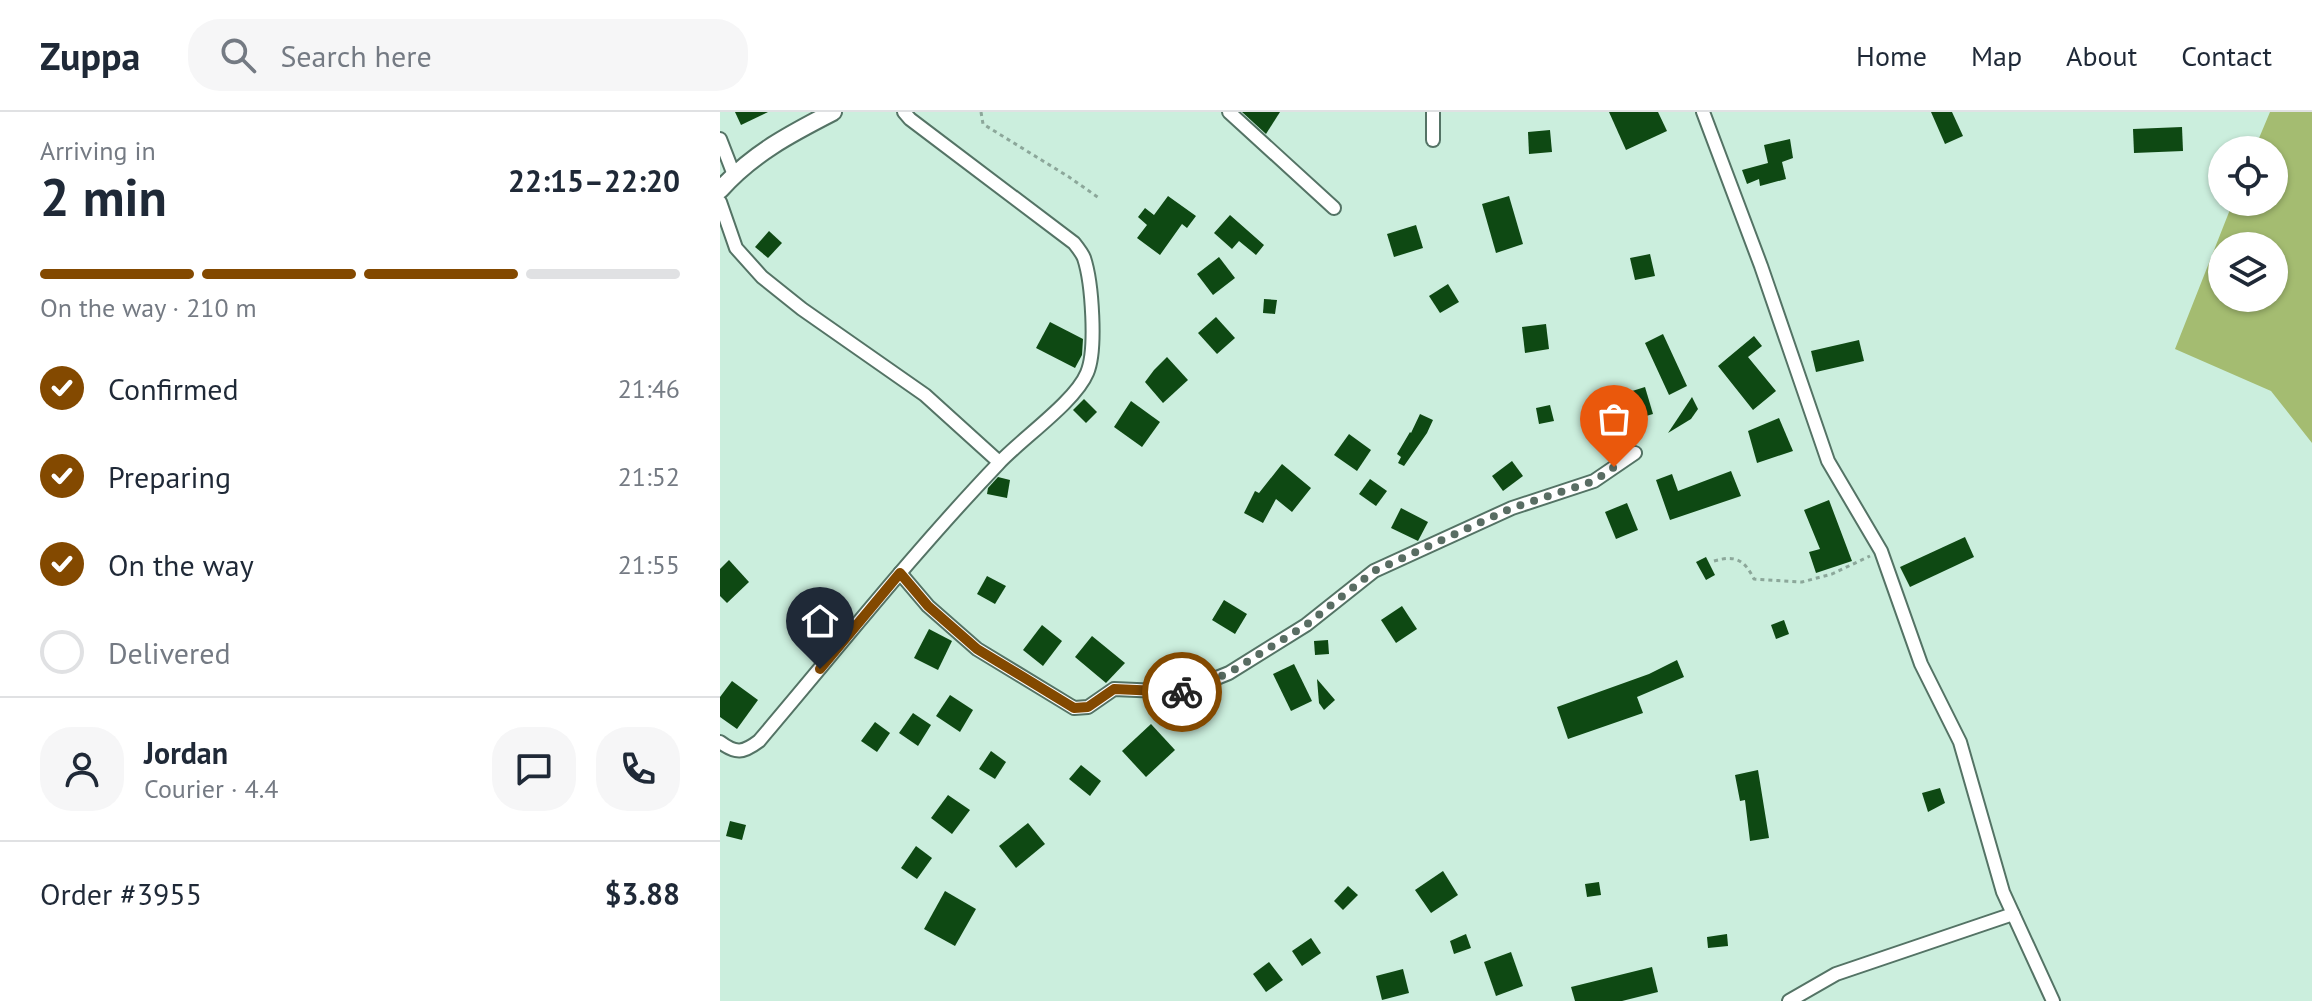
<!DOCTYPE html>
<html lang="en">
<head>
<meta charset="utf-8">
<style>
	body { margin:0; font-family:"PT Sans",sans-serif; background:#f6f6f7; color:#1f2937; height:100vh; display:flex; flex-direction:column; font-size:30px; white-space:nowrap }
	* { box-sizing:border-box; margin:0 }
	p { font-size:26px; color:#747a83 }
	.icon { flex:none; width:44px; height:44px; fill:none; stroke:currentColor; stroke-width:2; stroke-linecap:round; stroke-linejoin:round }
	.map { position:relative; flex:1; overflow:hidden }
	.sheet { display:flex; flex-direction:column; background:#fff; width:720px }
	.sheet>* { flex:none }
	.controls { position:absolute; left:1488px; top:24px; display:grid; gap:16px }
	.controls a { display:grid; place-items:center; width:80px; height:80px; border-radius:50%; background:#fff; box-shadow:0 2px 6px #0004; font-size:40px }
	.pin { position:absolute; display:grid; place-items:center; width:68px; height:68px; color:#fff; margin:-82px -34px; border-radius:50% 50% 50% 0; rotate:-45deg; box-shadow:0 0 8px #0007 }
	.pin .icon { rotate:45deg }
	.courier { position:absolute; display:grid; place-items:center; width:80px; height:80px; margin:-40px; border:6px solid #834900; border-radius:50%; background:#fff; color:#222; box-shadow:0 2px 10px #0007 }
	.overview em { font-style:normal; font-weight:600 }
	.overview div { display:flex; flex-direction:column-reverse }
	.overview { display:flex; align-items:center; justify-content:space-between; height:136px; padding:0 40px }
	h1 { font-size:52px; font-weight:600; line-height:60px }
	.bar { display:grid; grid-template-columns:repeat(4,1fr); gap:12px 8px; align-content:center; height:96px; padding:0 40px }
	.bar i { height:10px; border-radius:6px; background:#e0e1e3 }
	.bar .on { background:#834900 }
	.bar p { grid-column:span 4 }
	.line { display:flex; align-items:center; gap:20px; padding:0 40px; border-top:2px solid #e0e1e3 }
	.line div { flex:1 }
	.round { display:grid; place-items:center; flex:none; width:84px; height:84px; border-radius:32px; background:#f6f6f7 }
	ol { padding:0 40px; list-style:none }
	li { display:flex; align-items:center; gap:24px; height:88px }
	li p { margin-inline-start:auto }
	li .icon { padding:8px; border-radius:50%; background:#834900; color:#fff; stroke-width:4 }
	li:last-child { color:#747a83 }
	li i { width:44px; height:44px; border:4px solid #e0e1e3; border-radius:50% }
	header { display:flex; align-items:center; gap:48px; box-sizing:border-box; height:112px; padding:0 40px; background:#fff; border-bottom:2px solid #e0e1e3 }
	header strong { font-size:38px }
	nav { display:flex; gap:44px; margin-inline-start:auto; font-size:28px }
	.search { width:560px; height:72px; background:#f6f6f7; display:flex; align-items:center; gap:20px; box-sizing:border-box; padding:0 28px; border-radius:32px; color:#747a83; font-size:30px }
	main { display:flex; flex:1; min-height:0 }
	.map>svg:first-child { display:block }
</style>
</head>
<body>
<header>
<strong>Zuppa</strong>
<div class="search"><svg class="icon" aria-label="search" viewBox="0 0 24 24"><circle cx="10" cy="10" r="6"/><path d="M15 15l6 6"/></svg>Search here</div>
<nav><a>Home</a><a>Map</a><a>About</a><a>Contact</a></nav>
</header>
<main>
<section class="sheet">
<div class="overview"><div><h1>2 min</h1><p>Arriving in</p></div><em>22:15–22:20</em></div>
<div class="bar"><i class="on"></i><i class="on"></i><i class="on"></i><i></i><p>On the way · 210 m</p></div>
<ol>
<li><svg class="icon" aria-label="check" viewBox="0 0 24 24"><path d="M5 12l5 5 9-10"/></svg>Confirmed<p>21:46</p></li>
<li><svg class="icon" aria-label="check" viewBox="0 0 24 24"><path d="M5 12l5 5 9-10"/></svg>Preparing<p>21:52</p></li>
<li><svg class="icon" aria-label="check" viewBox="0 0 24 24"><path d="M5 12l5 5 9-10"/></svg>On the way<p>21:55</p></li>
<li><i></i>Delivered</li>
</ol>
<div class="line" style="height:144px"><a class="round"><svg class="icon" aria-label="person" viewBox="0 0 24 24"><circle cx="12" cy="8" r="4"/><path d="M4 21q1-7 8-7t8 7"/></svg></a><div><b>Jordan</b><p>Courier · 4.4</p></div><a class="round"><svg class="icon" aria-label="chat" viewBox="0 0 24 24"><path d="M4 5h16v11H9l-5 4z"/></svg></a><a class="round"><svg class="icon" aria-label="phone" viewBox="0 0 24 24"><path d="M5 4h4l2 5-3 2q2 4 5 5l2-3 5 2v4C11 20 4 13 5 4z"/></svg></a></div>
<div class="line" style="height:104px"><div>Order #3955</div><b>$3.88</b></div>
</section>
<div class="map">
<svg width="1592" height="889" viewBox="0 0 1592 889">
	<rect width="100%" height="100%" fill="#cbeedd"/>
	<path fill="#a4bc71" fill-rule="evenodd" d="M1550,0h42v331l-41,-52 -96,-42 58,-147h41v-52h-20zM1502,134h52v52h-52z"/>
	<g fill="#0e4913">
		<polygon points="15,0 48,0 21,13"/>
		<polygon points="522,0 560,0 546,22"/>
		<polygon points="889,0 938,0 947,19 906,38"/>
		<polygon points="1211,0 1232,0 1243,24 1225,32"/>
		<polygon points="1462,15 1463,39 1414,41 1413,17"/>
		<polygon points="830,18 832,40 809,42 808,20"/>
		<polygon points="1070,27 1073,46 1062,50 1066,67 1040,74 1039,67 1027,72 1022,58 1048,51 1044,33"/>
		<polygon points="448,84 476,104 467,116 462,112 440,143 417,126 427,113 418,105 425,96 434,103"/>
		<polygon points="789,84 803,132 776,141 762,92"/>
		<polygon points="510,103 544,133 536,143 519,129 512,137 494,121"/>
		<polygon points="696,113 703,136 674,145 667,122"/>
		<polygon points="49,119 62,131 48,146 35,135"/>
		<polygon points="930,142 935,164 915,168 910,146"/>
		<polygon points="499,145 515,166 493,183 477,162"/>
		<polygon points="728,172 739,190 720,201 709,184"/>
		<polygon points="544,187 557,188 555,202 543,201"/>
		<polygon points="496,205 515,226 497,242 478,221"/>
		<polygon points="330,210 363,227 362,243 355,256 316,236"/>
		<polygon points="826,212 829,237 805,241 802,215"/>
		<polygon points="943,222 967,274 949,283 925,231"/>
		<polygon points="1034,224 1042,234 1028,245 1056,279 1033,298 998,254"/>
		<polygon points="1139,228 1144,249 1096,260 1091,239"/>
		<polygon points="447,245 468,268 443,291 425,270 434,258"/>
		<polygon points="925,275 933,302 902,311 893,285"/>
		<polygon points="972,285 978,297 971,307 948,321"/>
		<polygon points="364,287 377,300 366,311 353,298"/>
		<polygon points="411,289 440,310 422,335 394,315"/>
		<polygon points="830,293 834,309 819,312 816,296"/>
		<polygon points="700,302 713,308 707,321 684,354 678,351 681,345 677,342 690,320 691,321"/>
		<polygon points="1059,306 1073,339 1037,351 1028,319"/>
		<polygon points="629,322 651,338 637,359 614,343"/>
		<polygon points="792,349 803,364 783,379 772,364"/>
		<polygon points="562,352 591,376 572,400 556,387 543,411 524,401 535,379 539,381"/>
		<polygon points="1011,359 1021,384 950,408 936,368 952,362 958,379"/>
		<polygon points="278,365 290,368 287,386 267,382 268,376"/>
		<polygon points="650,367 667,379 656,394 639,382"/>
		<polygon points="1109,388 1132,449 1096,461 1089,440 1100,437 1084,398"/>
		<polygon points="907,391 918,418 896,427 885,400"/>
		<polygon points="681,396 708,410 698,429 671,416"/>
		<polygon points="1245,425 1254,445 1190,475 1180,455"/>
		<polygon points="986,445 995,463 986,468 976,450"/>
		<polygon points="9,448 29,470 7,491 0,484 0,457"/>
		<polygon points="267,464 286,474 275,492 257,482"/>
		<polygon points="504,488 527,502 515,522 492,508"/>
		<polygon points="682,494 697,517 676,531 661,508"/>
		<polygon points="1064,508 1069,522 1056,527 1051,513"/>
		<polygon points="322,513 342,529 323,554 303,538"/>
		<polygon points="209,517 232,529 218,558 194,546"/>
		<polygon points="372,524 405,551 386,571 355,545"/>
		<polygon points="608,528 609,542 595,543 594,529"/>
		<polygon points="957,548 964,565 917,585 923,601 848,627 837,595 929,562"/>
		<polygon points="574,552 592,589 571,599 553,562"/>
		<polygon points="597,567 615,588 604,598 599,591"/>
		<polygon points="12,569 38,588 17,617 0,605 0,585"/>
		<polygon points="230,583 253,598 240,620 216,604"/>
		<polygon points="193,601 211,613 198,634 179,621"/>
		<polygon points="155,610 170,621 157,640 141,629"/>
		<polygon points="431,612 455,638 426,665 402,639"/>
		<polygon points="271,639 286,650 275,667 259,657"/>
		<polygon points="361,653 381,669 370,684 349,667"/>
		<polygon points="1038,658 1049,726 1030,729 1025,688 1020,689 1015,663"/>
		<polygon points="1220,676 1225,691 1208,700 1202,681"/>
		<polygon points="228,683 250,698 232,722 211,706"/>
		<polygon points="10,709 26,713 22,728 6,724"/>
		<polygon points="308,711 325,732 296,756 279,734"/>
		<polygon points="196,734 212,746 197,767 181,756"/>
		<polygon points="723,759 738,783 711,801 695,778"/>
		<polygon points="879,770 881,783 867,785 865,772"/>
		<polygon points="628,774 638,783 623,798 614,789"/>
		<polygon points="225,779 256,797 235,834 204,817"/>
		<polygon points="746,822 751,836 734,842 730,829"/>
		<polygon points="1007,822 1008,834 988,836 987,825"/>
		<polygon points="591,826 601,841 582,854 572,839"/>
		<polygon points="791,840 803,874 776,884 764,850"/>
		<polygon points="549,850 563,868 546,880 533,862"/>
		<polygon points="932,855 938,880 902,889 855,889 851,875"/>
		<polygon points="683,857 689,881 662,888 656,864"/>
	</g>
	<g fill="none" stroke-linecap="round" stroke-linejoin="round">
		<g stroke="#547365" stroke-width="16">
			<g id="minor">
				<polyline points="509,0 614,96"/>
				<polyline points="713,0 713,28"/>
				<polyline points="983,0 1041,154 1108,349 1161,439 1201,552 1240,630 1283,780 1333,889"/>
				<polyline points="0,27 14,63"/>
				<polyline points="0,90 16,136 42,165 82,197 205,283 279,350"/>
				<polyline points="180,461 208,494 257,537 354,596 368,595 394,577 462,580 509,561 586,513 654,459 792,396 874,369 915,341"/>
				<path d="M0,630c16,12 23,11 39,-1 79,-93 155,-189 239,-277 23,-25 77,-62 89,-91 10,-23 5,-91 -3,-115 -2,-5 -6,-10 -10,-15l-164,-124 -6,-7"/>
				<polyline points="1069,889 1116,862 1293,802"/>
			</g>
		</g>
		<g stroke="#547365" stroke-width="20">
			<path id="tertiary" d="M0,78c32,-36 70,-56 113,-78"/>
		</g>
		<g stroke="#8ca79a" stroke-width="3" stroke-dasharray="4 4" stroke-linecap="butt">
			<polyline points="261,0 263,12 349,65 379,86"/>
			<path d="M994,449c21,-6 30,-2 40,18l48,3 30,-8 38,-18"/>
		</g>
		<use href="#minor" stroke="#fff" stroke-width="12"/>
		<use href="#tertiary" stroke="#fff" stroke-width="16"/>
	</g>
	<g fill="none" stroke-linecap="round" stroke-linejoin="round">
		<polyline stroke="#596d63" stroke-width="8" stroke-dasharray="0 14.4" points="462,580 509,561 586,513 654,459 792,396 874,369 894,355"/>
		<polyline stroke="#834900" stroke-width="10" points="100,557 180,461 208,494 257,537 354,596 368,595 394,577 462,580"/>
	</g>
</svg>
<div class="controls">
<a><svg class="icon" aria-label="locate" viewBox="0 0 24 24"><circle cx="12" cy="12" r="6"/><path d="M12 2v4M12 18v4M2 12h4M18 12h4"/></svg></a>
<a><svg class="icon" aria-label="layers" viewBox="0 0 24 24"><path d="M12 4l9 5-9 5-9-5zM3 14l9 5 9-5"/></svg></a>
</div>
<div class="pin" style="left:894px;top:355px;background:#ea580c"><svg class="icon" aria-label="bag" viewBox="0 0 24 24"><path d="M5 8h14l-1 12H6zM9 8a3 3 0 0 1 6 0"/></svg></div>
<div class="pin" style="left:100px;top:557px;background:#1f2937"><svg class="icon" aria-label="home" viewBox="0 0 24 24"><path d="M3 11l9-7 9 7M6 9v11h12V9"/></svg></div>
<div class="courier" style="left:462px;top:580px"><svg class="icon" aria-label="bike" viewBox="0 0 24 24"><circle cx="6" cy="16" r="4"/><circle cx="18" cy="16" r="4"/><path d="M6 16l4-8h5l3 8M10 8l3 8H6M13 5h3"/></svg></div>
</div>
</main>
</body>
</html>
